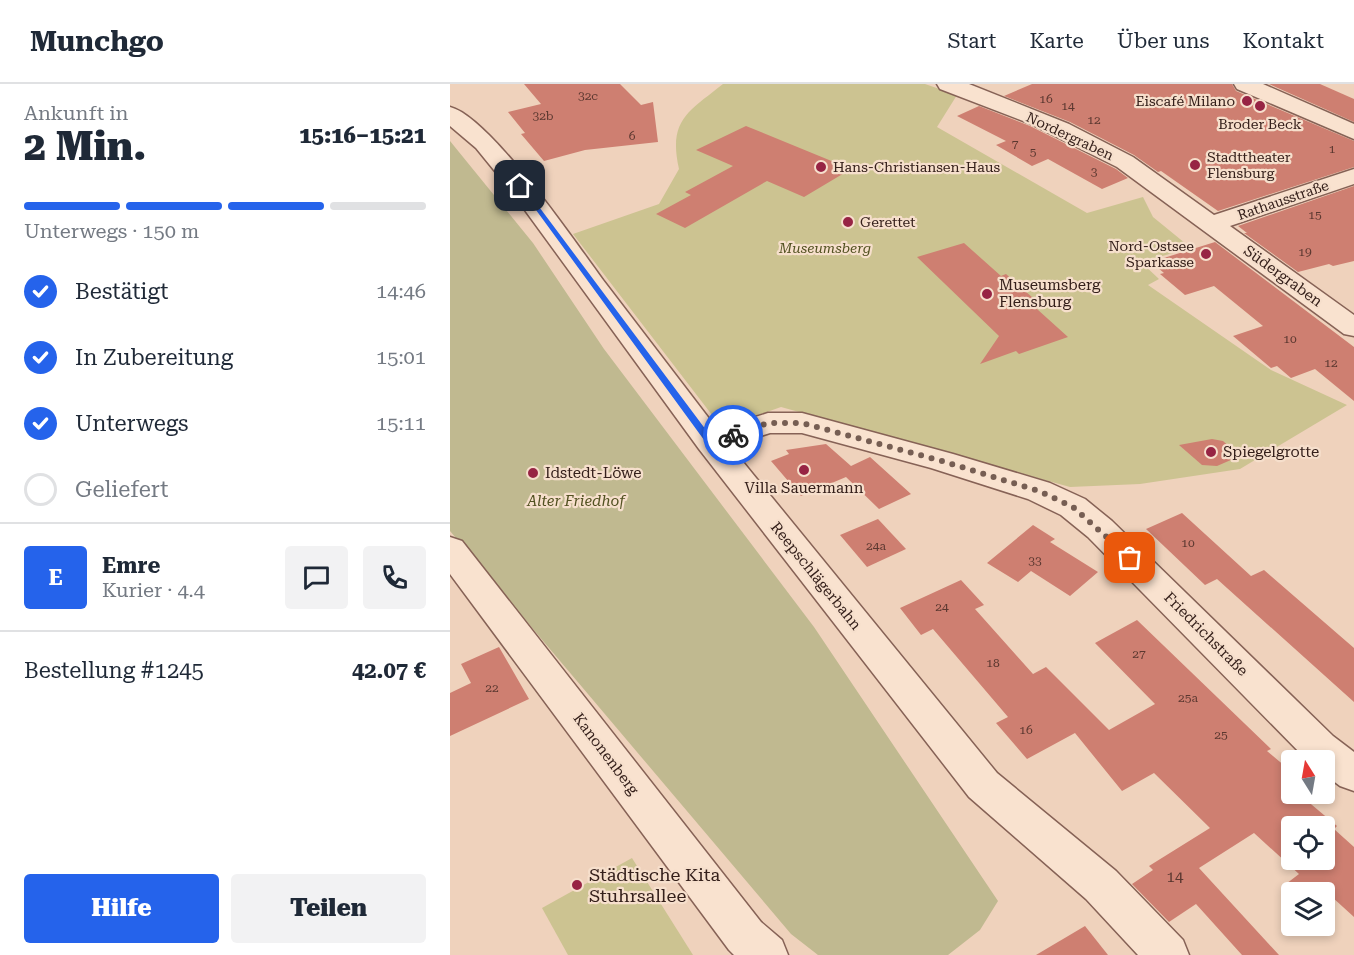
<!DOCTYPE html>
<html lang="de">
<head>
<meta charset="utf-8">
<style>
	body { margin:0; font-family:"Roboto Serif",serif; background:#f2f2f3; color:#1f2937; height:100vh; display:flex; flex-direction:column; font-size:22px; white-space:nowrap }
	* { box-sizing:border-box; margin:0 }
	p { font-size:20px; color:#747a83 }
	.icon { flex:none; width:33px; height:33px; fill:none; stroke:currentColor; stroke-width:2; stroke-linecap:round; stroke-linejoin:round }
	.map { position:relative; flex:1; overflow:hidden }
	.details { display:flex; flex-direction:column; background:#fff; width:450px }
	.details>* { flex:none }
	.needle { width:39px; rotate:349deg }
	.controls { position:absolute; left:831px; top:666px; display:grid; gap:12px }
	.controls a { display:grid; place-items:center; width:54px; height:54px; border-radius:6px; background:#fff; box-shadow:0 3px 9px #0003; font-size:30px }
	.pin { position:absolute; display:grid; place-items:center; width:51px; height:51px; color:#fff; margin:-26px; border-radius:12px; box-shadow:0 3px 9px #0006 }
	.courier { position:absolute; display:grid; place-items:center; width:60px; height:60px; margin:-30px; border:4px solid #2563eb; border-radius:50%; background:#fff; color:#222; box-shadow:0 2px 8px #0007 }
	.summary em { font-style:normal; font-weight:800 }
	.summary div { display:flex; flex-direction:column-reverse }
	.summary { display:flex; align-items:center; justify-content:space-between; height:102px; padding:0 24px }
	h1 { font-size:39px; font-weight:800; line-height:45px }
	.bar { display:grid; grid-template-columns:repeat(4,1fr); gap:9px 6px; align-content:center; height:72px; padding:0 24px }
	.bar i { height:8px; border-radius:4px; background:#e0e1e3 }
	.bar .current { background:#2563eb }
	.bar p { grid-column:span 4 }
	.line { display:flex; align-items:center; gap:15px; padding:0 24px; border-top:2px solid #e0e1e3 }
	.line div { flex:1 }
	.round { display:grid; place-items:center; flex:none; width:63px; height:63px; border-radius:6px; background:#f2f2f3 }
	ol { padding:0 24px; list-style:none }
	li { display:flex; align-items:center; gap:18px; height:66px }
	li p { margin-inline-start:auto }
	li .icon { padding:6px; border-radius:50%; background:#2563eb; color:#fff; stroke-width:4 }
	li:last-child { color:#747a83 }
	li i { width:33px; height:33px; border:3px solid #e0e1e3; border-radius:50% }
	.action { display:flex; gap:12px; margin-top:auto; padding:12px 24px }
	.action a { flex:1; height:69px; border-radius:6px; background:#2563eb; color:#fff; font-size:24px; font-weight:800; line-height:69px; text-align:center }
	.action a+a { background:#f2f2f3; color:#1f2937 }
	header { display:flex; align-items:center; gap:36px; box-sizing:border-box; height:84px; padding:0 30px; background:#fff; border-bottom:2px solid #e0e1e3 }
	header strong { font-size:28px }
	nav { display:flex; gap:33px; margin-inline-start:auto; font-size:21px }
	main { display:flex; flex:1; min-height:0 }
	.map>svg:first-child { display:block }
</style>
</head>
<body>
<header>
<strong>Munchgo</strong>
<nav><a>Start</a><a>Karte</a><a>Über uns</a><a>Kontakt</a></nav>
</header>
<main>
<section class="details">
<div class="summary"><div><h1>2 Min.</h1><p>Ankunft in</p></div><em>15:16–15:21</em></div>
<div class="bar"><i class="current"></i><i class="current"></i><i class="current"></i><i></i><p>Unterwegs · 150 m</p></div>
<ol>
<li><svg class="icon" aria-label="check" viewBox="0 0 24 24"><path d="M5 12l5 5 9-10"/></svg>Bestätigt<p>14:46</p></li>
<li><svg class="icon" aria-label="check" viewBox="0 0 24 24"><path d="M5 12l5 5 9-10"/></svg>In Zubereitung<p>15:01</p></li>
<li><svg class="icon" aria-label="check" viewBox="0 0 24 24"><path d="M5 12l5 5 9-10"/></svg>Unterwegs<p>15:11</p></li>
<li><i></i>Geliefert</li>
</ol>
<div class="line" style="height:108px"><b class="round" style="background:#2563eb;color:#fff">E</b><div><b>Emre</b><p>Kurier · 4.4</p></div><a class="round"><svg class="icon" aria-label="chat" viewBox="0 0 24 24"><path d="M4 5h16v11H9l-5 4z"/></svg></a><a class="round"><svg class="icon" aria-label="phone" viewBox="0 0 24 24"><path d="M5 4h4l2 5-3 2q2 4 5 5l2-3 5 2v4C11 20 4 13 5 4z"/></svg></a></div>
<div class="line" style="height:78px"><div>Bestellung #1245</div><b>42.07 €</b></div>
<div class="action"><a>Hilfe</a><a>Teilen</a></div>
</section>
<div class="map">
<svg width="904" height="871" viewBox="0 0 904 871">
	<rect width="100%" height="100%" fill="#efd2bc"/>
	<g fill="#ccc391">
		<path d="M273,0h202l32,11 -20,32 150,86 56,-16 10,20 38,31 -50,14 18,17 -11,6 123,85 76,35 -107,64 -100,15 -70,3 -289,-80 -59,21 -149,-194 86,-30 20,-35c-11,-49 9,-57 44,-85z"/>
		<polygon points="182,774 243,871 118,871 92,824"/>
	</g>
	<polygon fill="#c0b990" points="0,57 83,159 154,265 364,543 548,817 530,846 498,871 368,871 341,850 0,447"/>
	<g fill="#ce7f71" fill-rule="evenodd">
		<polygon points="74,0 170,0 191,21 203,18 208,58 135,66 94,77 71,50 75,49 58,28 91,20"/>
		<polygon points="582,0 782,0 786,7 904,57 904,83 768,127 711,87 708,88 684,71 620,38 554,12"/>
		<polygon points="819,0 870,0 904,15 904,38"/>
		<polygon points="529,22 580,42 666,85 678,94 652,105 598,75 582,82 546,61 556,57 507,32"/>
		<polygon points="296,42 401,85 354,113 317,97 235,144 206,130 241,111 235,108 283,82 246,66"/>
		<polygon points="904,102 904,177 883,182 879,180 848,188 794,149 797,149 788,142"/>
		<polygon points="765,158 904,263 904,317 865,285 841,294 827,282 821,284 783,252 813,242 764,202 735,211 710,190 714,189 701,178"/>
		<polygon points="514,159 551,192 556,190 583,214 577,216 618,253 569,270 566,267 530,280 549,252 467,173"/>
		<polygon points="762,355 773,357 790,372 767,382 752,381 729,361"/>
		<polygon points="376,360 401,382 420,373 461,410 429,425 396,393 351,412 321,377 339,370 336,366"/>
		<polygon points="732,429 801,492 814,486 904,564 904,618 767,495 755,501 696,445"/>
		<polygon points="428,435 456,465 417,483 390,451"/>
		<polygon points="583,441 605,455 600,458 648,488 620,512 581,487 568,498 537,479"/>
		<path d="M511,496l23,25 -9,4 58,65 13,-7 63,63 46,-26 -60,-61 42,-23 134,129 -4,2 25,21v22h7l38,32 -3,3 20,18v70l-22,-20 -8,7v-12h-32v4l-10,-9 17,-13 -45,-41 -55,35 80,87h-37l-46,-51 -27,18 -37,-38 21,-14 -4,-4 61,-38 -56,-55 -32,18 -47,-58 -48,26 -31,-36 12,-6 -75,-88 -12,6 -21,-27zM842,742h32v34h-32z"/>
		<polygon points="49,563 79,615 0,652 0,609 21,599 11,580"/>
		<polygon points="635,842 658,871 586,871"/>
	</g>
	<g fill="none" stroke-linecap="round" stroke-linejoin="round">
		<g stroke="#866256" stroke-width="3">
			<g id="minor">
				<polygon points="487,0 519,0 619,40 683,73 764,131 904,85 904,100 780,142 904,231 904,252 894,250 667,83 581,40 490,5"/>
				<polygon points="784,0 813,0 904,40 904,55 787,5"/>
				<path d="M0,23c40,10 126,136 153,173 38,50 76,99 114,149l51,-16h34l151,41 97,29 35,16 27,22 221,215 21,16v39l-14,-5 -16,-12v-14h-16l-3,-2 -217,-221 -27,-22 -33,-16 -97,-31 -129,-35h-32l-40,13 267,327 119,98 67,69 6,15h-51l-52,-56 -117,-102 -270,-348 -188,-258 -35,-43 -26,-22z"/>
				<polygon points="0,453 12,457 311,838 332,856 338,871 284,871 279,866 0,490"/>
			</g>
		</g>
		<use href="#minor" fill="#f9e2cf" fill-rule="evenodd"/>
	</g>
	<polygon fill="#2563eb" points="67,100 72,100 262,354 283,348 286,349 286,353 257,360"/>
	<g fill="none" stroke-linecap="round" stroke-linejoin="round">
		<polyline stroke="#765e53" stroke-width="6" stroke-dasharray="0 10.8" points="283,351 318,339 352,339 492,377 589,407 623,423 680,474"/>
	</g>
	<g fill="#972444" stroke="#f6dfcc" stroke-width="2">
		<circle cx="797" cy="17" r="6"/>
		<circle cx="810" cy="22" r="6"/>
		<circle cx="745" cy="81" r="6"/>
		<circle cx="371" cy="83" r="6"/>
		<circle cx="398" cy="138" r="6"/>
		<circle cx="756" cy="170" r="6"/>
		<circle cx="537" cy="210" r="6"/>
		<circle cx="761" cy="368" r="6"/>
		<circle cx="354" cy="386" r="6"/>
		<circle cx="83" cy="389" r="6"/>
		<circle cx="127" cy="801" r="6"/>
	</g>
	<g text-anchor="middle" stroke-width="4.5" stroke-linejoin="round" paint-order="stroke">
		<g font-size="12" fill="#5b3830">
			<text x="138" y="16">32c</text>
			<text x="596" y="19">16</text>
			<text x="618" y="26">14</text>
			<text x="93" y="36">32b</text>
			<text x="644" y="40">12</text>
			<text x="182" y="56">6</text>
			<text x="565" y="64">7</text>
			<text x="882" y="69">1</text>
			<text x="583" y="72">5</text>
			<text x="644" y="92">3</text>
			<text x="865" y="135">15</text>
			<text x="855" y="172">19</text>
			<text x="840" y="259">10</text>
			<text x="881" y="283">12</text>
			<text x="738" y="463">10</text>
			<text x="426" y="466">24a</text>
			<text x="585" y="481">33</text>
			<text x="492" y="527">24</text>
			<text x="689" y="574">27</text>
			<text x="543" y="583">18</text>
			<text x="42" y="608">22</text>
			<text x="738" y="618">25a</text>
			<text x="576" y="650">16</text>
			<text x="771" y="655">25</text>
		</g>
		<g font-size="14" fill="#35201b" stroke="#f6dfcc" text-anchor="start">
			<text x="785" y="22" text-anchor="end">Eiscafé Milano</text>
			<text x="810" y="45" text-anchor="middle">Broder Beck</text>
			<text x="757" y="78">Stadttheater<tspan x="757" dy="16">Flensburg</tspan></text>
			<text x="383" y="88">Hans-Christiansen-Haus</text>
			<text x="410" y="143">Gerettet</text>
			<text x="744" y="167" text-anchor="end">Nord-Ostsee<tspan x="744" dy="16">Sparkasse</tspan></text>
		</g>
		<g font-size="14" fill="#35201b" stroke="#f6dfcc">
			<text transform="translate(620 52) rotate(25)" y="5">Nordergraben</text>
			<text transform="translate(833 116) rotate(-19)" y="5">Rathausstraße</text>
		</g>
		<g font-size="14" font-style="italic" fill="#525121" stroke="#f6dfcc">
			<text x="375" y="169">Museumsberg</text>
		</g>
		<g font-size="15" fill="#35201b" stroke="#f6dfcc">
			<text transform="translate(833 192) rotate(36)" y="5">Südergraben</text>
			<text transform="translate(366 492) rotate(51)" y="5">Reepschlägerbahn</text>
			<text transform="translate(756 550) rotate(45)" y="5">Friedrichstraße</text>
			<text transform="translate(156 670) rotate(53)" y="5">Kanonenberg</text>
		</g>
		<g font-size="15" fill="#35201b" stroke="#f6dfcc" text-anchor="start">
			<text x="549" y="206">Museumsberg<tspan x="549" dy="17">Flensburg</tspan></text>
			<text x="773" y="373">Spiegelgrotte</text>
			<text x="95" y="394">Idstedt-Löwe</text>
			<text x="354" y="409" text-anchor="middle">Villa Sauermann</text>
		</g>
		<g font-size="15" font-style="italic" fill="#525121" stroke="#f6dfcc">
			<text x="126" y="422">Alter Friedhof</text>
		</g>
		<g font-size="15" fill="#5b3830">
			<text x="725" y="798">14</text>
		</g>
		<g font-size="18" fill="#35201b" stroke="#f6dfcc" text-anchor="start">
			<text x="139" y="797">Städtische Kita<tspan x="139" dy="21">Stuhrsallee</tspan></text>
		</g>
	</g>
</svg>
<div class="controls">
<a><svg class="needle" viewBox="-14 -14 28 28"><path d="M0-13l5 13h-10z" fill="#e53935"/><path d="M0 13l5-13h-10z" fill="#747a83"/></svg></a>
<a><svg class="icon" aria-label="locate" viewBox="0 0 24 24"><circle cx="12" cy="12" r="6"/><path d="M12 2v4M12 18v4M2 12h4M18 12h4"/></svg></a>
<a><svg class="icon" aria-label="layers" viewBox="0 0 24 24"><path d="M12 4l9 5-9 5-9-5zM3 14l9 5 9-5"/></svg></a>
</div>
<div class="pin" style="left:680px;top:474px;background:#ea580c"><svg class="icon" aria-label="bag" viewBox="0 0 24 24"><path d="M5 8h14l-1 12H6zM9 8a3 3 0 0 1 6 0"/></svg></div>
<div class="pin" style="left:70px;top:102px;background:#1f2937"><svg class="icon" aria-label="home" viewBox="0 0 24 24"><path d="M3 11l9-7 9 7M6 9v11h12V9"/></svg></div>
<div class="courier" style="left:283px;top:351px"><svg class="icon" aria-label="bike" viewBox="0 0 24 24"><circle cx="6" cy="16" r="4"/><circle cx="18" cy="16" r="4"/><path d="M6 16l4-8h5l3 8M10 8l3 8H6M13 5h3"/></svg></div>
</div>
</main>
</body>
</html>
